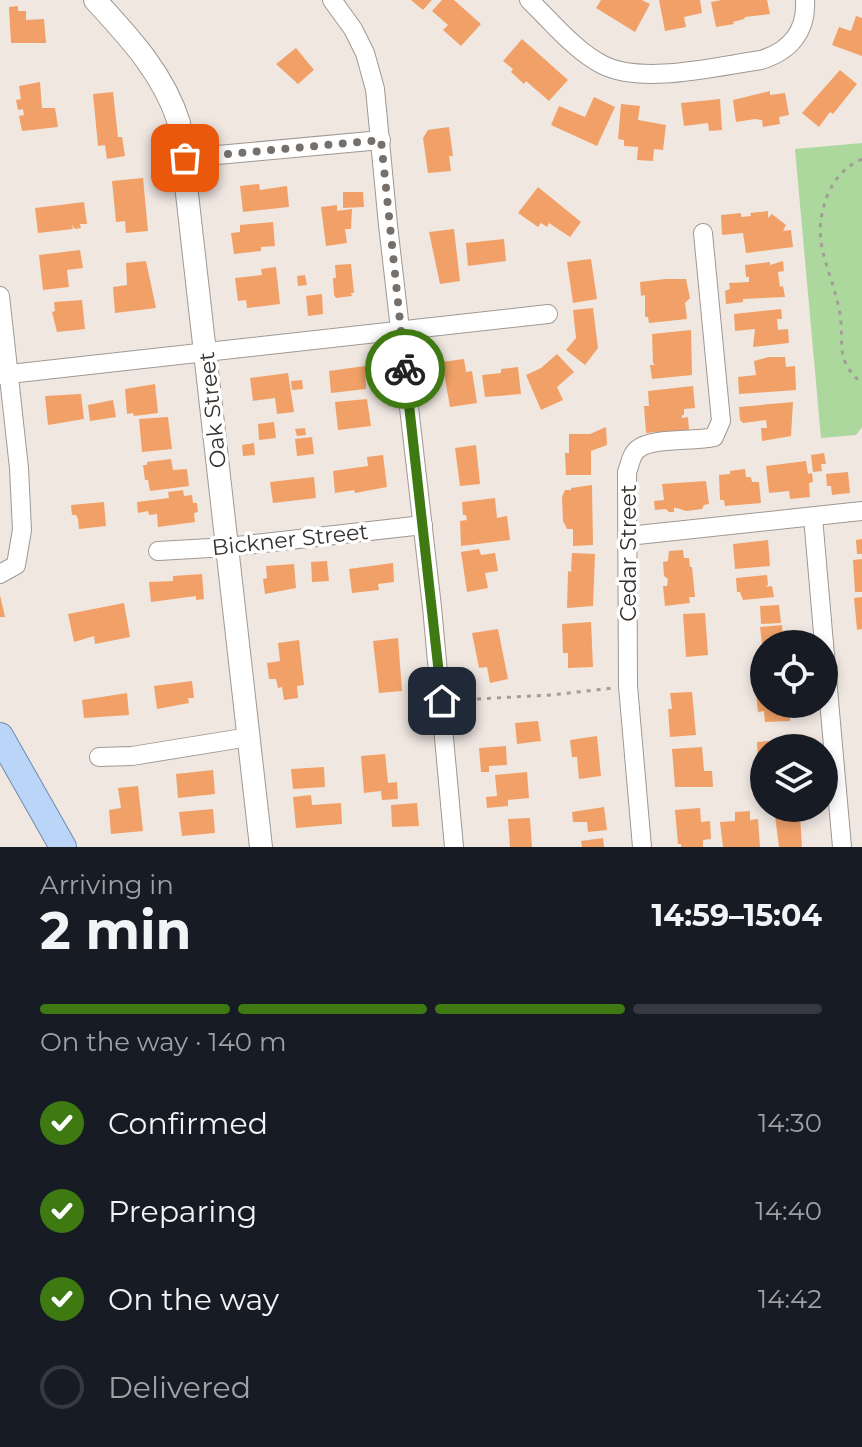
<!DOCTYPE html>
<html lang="en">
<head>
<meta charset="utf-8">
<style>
	body { margin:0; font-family:Montserrat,sans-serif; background:#20242c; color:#f1f3f6; height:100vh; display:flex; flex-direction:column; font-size:30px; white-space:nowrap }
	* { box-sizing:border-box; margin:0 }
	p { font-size:26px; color:#9ea1a6 }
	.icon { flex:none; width:44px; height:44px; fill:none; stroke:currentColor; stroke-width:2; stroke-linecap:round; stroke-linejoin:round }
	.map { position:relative; height:847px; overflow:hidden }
	.details { display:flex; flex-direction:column; background:#171b24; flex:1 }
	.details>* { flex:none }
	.controls { position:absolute; left:750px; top:630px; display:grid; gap:16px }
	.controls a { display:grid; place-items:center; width:88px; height:88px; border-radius:50%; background:#171b24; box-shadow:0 4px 12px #0003; font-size:40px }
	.pin { position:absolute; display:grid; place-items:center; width:68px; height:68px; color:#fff; margin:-34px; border-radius:16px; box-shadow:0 4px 12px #0006 }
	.courier { position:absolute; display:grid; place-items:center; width:80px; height:80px; margin:-40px; border:6px solid #3e7912; border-radius:50%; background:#fff; color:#222; box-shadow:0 2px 10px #0007 }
	.summary em { font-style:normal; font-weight:700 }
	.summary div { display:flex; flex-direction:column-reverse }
	.summary { display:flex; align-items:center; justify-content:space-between; height:136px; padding:0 40px }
	h1 { font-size:52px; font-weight:700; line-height:60px }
	.bar { display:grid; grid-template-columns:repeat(4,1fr); gap:12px 8px; align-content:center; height:96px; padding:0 40px }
	.bar i { height:10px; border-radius:6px; background:#363941 }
	.bar .selected { background:#3e7912 }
	.bar p { grid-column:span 4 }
	ol { padding:0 40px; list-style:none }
	li { display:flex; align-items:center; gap:24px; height:88px }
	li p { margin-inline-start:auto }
	li .icon { padding:8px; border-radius:50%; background:#3e7912; color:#fff; stroke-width:4 }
	li:last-child { color:#9ea1a6 }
	li i { width:44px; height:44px; border:4px solid #363941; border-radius:50% }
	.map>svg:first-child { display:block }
</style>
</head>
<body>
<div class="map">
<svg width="862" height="847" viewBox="0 0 862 847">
	<rect width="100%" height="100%" fill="#f0e7e1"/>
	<polygon fill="#acd89e" points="862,143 862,427 856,435 821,438 795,149"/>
	<g fill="#f1a168">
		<polygon points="411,0 432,0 423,10"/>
		<polygon points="442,0 454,0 481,24 461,46 443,30 448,25 432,11"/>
		<polygon points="601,0 642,0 650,4 635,32 596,8"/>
		<polygon points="659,0 700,0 702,13 684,17 686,27 665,31"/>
		<polygon points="722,0 767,0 770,14 745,17 744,19 733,22 734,24 716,27 711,2"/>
		<polygon points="18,6 18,11 26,11 26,20 44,19 46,43 11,43 9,7"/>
		<polygon points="856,16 862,18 862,56 832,45 839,27 851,31"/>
		<polygon points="522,39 568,80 549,101 526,81 524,84 511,72 513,69 503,61"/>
		<polygon points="296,48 314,70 298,84 276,64"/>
		<polygon points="840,70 857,84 833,114 830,112 819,127 802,113"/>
		<polygon points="40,82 42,108 55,108 58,127 22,131 19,116 24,115 23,109 18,110 16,100 21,99 19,86"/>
		<polygon points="770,91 770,95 785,93 789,115 779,117 780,124 763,127 762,120 755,119 736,122 733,100"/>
		<polygon points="113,92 118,137 122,137 125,156 107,159 105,145 98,146 93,94"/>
		<polygon points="594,97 615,107 597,146 551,125 559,106 585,117"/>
		<polygon points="720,99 722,130 709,131 708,123 684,126 681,103"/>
		<polygon points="621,104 640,106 638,120 666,125 663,150 654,149 653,161 637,160 638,147 624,146 624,140 618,139"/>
		<polygon points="449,127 453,156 449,156 451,171 428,173 423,138 428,130"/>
		<polygon points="143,178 148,231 126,233 125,221 116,222 112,181"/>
		<polygon points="259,184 260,190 287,186 289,207 243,212 240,186"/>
		<polygon points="538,187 581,222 570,237 549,223 547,227 541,223 538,227 518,213"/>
		<polygon points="343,192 363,192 364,207 343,208"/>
		<polygon points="84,202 87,224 80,224 81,228 75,229 72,225 73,229 38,233 35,208"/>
		<polygon points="337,205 337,211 352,209 351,229 345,229 347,243 326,246 321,207"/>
		<polygon points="768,211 768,218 772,214 786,225 783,231 791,230 793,247 746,253 743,233 722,235 721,215 741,213 741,217 751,216 750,213"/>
		<polygon points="273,222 275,246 261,247 261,251 234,254 231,233 240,232 240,225"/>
		<polygon points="454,229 460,281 440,284 429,232"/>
		<polygon points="504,239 506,261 468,266 466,243"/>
		<polygon points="80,250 83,268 67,270 69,287 43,290 39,255"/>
		<polygon points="591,259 597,299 573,303 567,262"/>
		<polygon points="146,261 156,308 115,313 113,287 127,285 126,263"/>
		<polygon points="783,261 784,271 778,272 780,287 783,286 785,297 743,299 743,302 726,304 725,291 730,289 729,283 749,282 749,277 746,277 745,265 770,262 770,265"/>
		<polygon points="351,264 354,293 351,293 352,296 336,298 334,295 333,278 336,278 335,265"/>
		<polygon points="276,267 280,304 247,308 246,300 238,301 235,278 262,275 261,269"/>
		<polygon points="305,275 307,285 298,286 297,276"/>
		<polygon points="665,279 686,279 690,298 685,303 687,319 649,323 648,317 645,317 645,295 641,296 640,282"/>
		<polygon points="322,294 323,314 308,316 306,296"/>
		<polygon points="82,300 85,329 57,332 52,312 55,311 54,302"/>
		<polygon points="593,308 598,348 585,365 566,350 576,338 573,310"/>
		<polygon points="781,309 782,319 777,319 778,330 788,329 789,343 753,347 755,329 735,331 734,314"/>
		<polygon points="691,330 692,375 652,379 650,365 655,365 653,363 652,334"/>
		<polygon points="557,354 574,372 557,387 563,400 541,410 526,375 541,368"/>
		<polygon points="769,357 785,357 786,367 795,366 796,390 739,394 738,377 756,375 754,361"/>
		<polygon points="464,359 466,372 472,371 477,403 450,407 442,362"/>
		<polygon points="365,366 366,389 331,393 329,371"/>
		<polygon points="518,367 521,394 485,397 482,375 501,373 501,369"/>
		<polygon points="288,373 294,412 277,414 275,398 253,401 250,378"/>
		<polygon points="302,380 303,389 292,390 291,381"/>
		<polygon points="155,384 158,413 134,416 133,413 127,414 125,389"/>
		<polygon points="693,386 695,408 684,409 684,415 682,415 682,418 688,417 689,430 679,431 679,434 657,436 656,432 646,433 644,406 649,406 648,391"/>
		<polygon points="81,394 84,419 48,425 45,396"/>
		<polygon points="367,399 371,426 338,430 335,402"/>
		<polygon points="113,400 116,417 90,421 88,405"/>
		<polygon points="793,402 791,436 762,441 761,428 767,428 766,420 743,423 740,420 739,407"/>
		<polygon points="168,417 172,449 142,452 139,419"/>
		<polygon points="274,422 276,438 259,440 258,424"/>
		<polygon points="606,427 607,445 591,451 591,475 566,475 565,453 569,453 569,434 590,434"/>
		<polygon points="305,428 306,435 297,436 295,429"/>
		<polygon points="312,437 314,454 297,456 295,439"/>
		<polygon points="254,443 255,455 243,456 242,445"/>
		<polygon points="476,445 480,484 460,486 455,448"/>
		<polygon points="824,453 826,464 821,464 822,471 813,472 811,455"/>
		<polygon points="383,455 387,487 355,493 354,490 335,493 333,471 368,466 367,457"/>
		<polygon points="171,459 173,470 187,469 189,486 150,491 148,480 145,480 143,465 147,465 147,462"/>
		<polygon points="806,461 808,474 812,473 813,482 809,483 810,497 790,499 789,491 769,493 766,466"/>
		<polygon points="745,469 746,477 751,477 752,482 759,482 761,503 725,506 724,500 720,500 719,475 730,474 730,471"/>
		<polygon points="848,472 850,493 832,495 831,486 827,486 826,474"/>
		<polygon points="314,477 316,498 273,503 270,482"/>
		<polygon points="706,481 709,504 704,505 702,509 686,511 677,508 674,508 674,512 669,512 666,509 655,510 654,501 664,500 662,484"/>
		<polygon points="592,485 593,545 573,546 573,529 567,529 563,521 562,497 565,490 571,490 571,488"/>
		<polygon points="183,490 184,496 192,495 193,503 197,503 198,512 194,513 195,522 158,527 157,514 149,515 148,511 138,513 137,502 169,498 168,492"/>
		<polygon points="495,498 497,518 507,516 510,540 461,546 460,521 467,520 466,515 463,515 462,502"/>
		<polygon points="104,502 106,526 79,529 78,519 76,515 72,515 71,505"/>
		<polygon points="862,539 862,554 857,554 856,540"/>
		<polygon points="768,540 770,566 735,569 733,544"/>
		<polygon points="479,549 481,555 495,553 498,571 485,573 488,588 467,592 461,552"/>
		<polygon points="683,550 684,558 689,558 690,567 692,567 695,597 689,597 690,603 665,606 663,586 667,586 668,579 664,576 663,562 668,561 669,551"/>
		<polygon points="572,553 595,554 593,606 567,608 568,571 571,572"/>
		<polygon points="862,559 862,592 855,592 853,560"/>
		<polygon points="327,561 329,581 312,582 311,562"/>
		<polygon points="393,563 394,582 378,584 379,590 352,593 349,569"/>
		<polygon points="294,564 296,588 265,594 263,579 267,578 266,566"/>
		<polygon points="202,574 204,599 196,600 196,596 151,602 149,582 173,581 173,576"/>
		<polygon points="767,575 768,585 765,587 772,586 774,597 743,600 740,592 737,592 736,578"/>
		<polygon points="0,595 5,617 0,617"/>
		<polygon points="862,597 862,629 857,630 854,598"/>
		<polygon points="124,603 130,637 95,644 94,636 74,642 68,614"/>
		<polygon points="779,605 781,623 761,624 760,606"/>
		<polygon points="705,613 708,655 686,657 683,614"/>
		<polygon points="591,622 593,667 568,668 568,653 563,653 562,624"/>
		<polygon points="782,625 784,644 762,644 760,627"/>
		<polygon points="498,629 508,679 490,683 487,667 479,668 472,633"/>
		<polygon points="398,638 402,691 379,693 373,641"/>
		<polygon points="299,640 304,685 297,686 298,698 284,700 282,687 278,688 276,679 269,679 267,663 280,661 278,643"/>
		<polygon points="192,681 194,698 188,698 189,703 157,709 154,686"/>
		<polygon points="692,692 696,735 670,737 668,709 672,709 670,693"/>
		<polygon points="764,692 764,704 791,704 790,721 765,722 764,711 758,712 756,693"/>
		<polygon points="127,693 129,715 84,718 82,700"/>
		<polygon points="538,721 541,741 517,744 515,723"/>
		<polygon points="597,736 601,776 579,779 577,757 572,757 570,740"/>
		<polygon points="791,739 792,748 764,748 764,761 758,762 757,742"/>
		<polygon points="506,746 507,765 489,766 489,772 481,772 479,748"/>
		<polygon points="702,747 704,771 712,771 713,787 675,787 672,749"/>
		<polygon points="385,754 388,783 397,782 398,799 382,800 381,791 364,793 361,756"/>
		<polygon points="324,767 325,787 293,789 291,769"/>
		<polygon points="213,770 215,794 178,798 176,774"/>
		<polygon points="527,772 529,798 508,800 508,806 487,808 486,797 497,796 495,775"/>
		<polygon points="138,786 143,831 111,834 109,810 121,808 118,788"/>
		<polygon points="311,795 312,805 341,803 342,824 296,828 293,797"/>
		<polygon points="417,803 419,826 392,827 391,805"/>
		<polygon points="604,807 607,830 588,832 587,822 573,822 572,812"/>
		<polygon points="700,808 701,822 710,821 711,839 703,840 703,847 681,847 681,844 678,844 675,810"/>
		<polygon points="774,808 794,808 795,817 800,816 802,847 779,847"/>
		<polygon points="213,809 215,833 182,836 179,812"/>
		<polygon points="750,811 750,820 758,819 760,847 723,847 720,822 735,821 735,812"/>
		<polygon points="530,818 532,847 510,847 508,819"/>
		<polygon points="603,838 604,847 582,847 581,841"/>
	</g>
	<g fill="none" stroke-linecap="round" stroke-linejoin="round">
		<g stroke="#a09892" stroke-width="20">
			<g id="minor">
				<polyline points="332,0 353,29 365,53 375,89 388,225 432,607 454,847"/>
				<path d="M529,0c23,22 46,51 74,65 40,20 114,1 158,-5 29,-9 46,-29 44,-60"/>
				<polyline points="185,158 381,140"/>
				<polyline points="0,296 19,468 22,530 16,565 0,574"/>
				<polyline points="0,375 548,314"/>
				<polyline points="813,517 824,644"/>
				<polyline points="628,536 862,511"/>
				<polyline points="158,551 228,547 423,525"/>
				<polyline points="824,644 842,847"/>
				<polyline points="99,757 132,756 249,737"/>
				<path d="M642,847l-14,-161 -1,-214c3,-7 4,-18 11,-23 15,-12 56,-7 76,-12l7,-16 -18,-188"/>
			</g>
		</g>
		<g stroke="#a09892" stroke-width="24">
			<path id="tertiary" d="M95,0c34,37 69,74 84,123l82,724"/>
		</g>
		<g stroke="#6e89ae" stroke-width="28">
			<polyline id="primary" points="0,736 63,847"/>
		</g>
		<g stroke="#a39d98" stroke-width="3" stroke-dasharray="4 6" stroke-linecap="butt">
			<path d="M862,159c-16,7 -27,19 -34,35 -19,47 2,70 11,115 7,30 -7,50 23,74"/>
			<polyline points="457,700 551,695 613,688"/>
		</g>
		<use href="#minor" stroke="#fff" stroke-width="18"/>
		<use href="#tertiary" stroke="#fff" stroke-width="22"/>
		<use href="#primary" stroke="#bbd5f8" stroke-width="26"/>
	</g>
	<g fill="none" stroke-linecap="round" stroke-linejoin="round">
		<polyline stroke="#75706c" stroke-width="8" stroke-dasharray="0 14.4" points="185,158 381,140 405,369"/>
		<polyline stroke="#3e7912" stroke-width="10" points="405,369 442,701"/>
	</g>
	<g text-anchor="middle" stroke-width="7" stroke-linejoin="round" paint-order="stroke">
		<g font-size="22" fill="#33302d" stroke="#fff">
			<text transform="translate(212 410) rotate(-96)" y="8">Oak Street</text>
			<text transform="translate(290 539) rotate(-6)" y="8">Bickner Street</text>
			<text transform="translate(628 553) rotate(-90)" y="8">Cedar Street</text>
		</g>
	</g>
</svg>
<div class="controls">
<a><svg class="icon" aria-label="locate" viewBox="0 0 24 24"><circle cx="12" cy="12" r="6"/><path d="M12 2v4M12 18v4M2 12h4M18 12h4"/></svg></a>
<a><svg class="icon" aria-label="layers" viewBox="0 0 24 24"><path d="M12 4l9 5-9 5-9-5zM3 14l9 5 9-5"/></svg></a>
</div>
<div class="pin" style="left:185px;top:158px;background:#ea580c"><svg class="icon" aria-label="bag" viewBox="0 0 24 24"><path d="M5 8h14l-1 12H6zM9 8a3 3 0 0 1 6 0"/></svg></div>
<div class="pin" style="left:442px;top:701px;background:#1f2937"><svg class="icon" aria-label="home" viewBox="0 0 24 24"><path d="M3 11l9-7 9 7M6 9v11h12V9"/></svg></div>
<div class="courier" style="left:405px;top:369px"><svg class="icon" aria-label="bike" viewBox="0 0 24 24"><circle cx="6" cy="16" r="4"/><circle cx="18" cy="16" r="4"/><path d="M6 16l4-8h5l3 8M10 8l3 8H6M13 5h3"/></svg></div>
</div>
<section class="details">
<div class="summary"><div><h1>2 min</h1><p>Arriving in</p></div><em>14:59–15:04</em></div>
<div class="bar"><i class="selected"></i><i class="selected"></i><i class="selected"></i><i></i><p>On the way · 140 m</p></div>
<ol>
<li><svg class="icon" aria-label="check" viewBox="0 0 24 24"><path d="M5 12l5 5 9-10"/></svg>Confirmed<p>14:30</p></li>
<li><svg class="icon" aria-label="check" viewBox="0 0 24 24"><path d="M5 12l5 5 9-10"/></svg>Preparing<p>14:40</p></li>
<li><svg class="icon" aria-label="check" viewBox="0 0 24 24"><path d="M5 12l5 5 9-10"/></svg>On the way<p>14:42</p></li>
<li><i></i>Delivered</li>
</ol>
</section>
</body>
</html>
